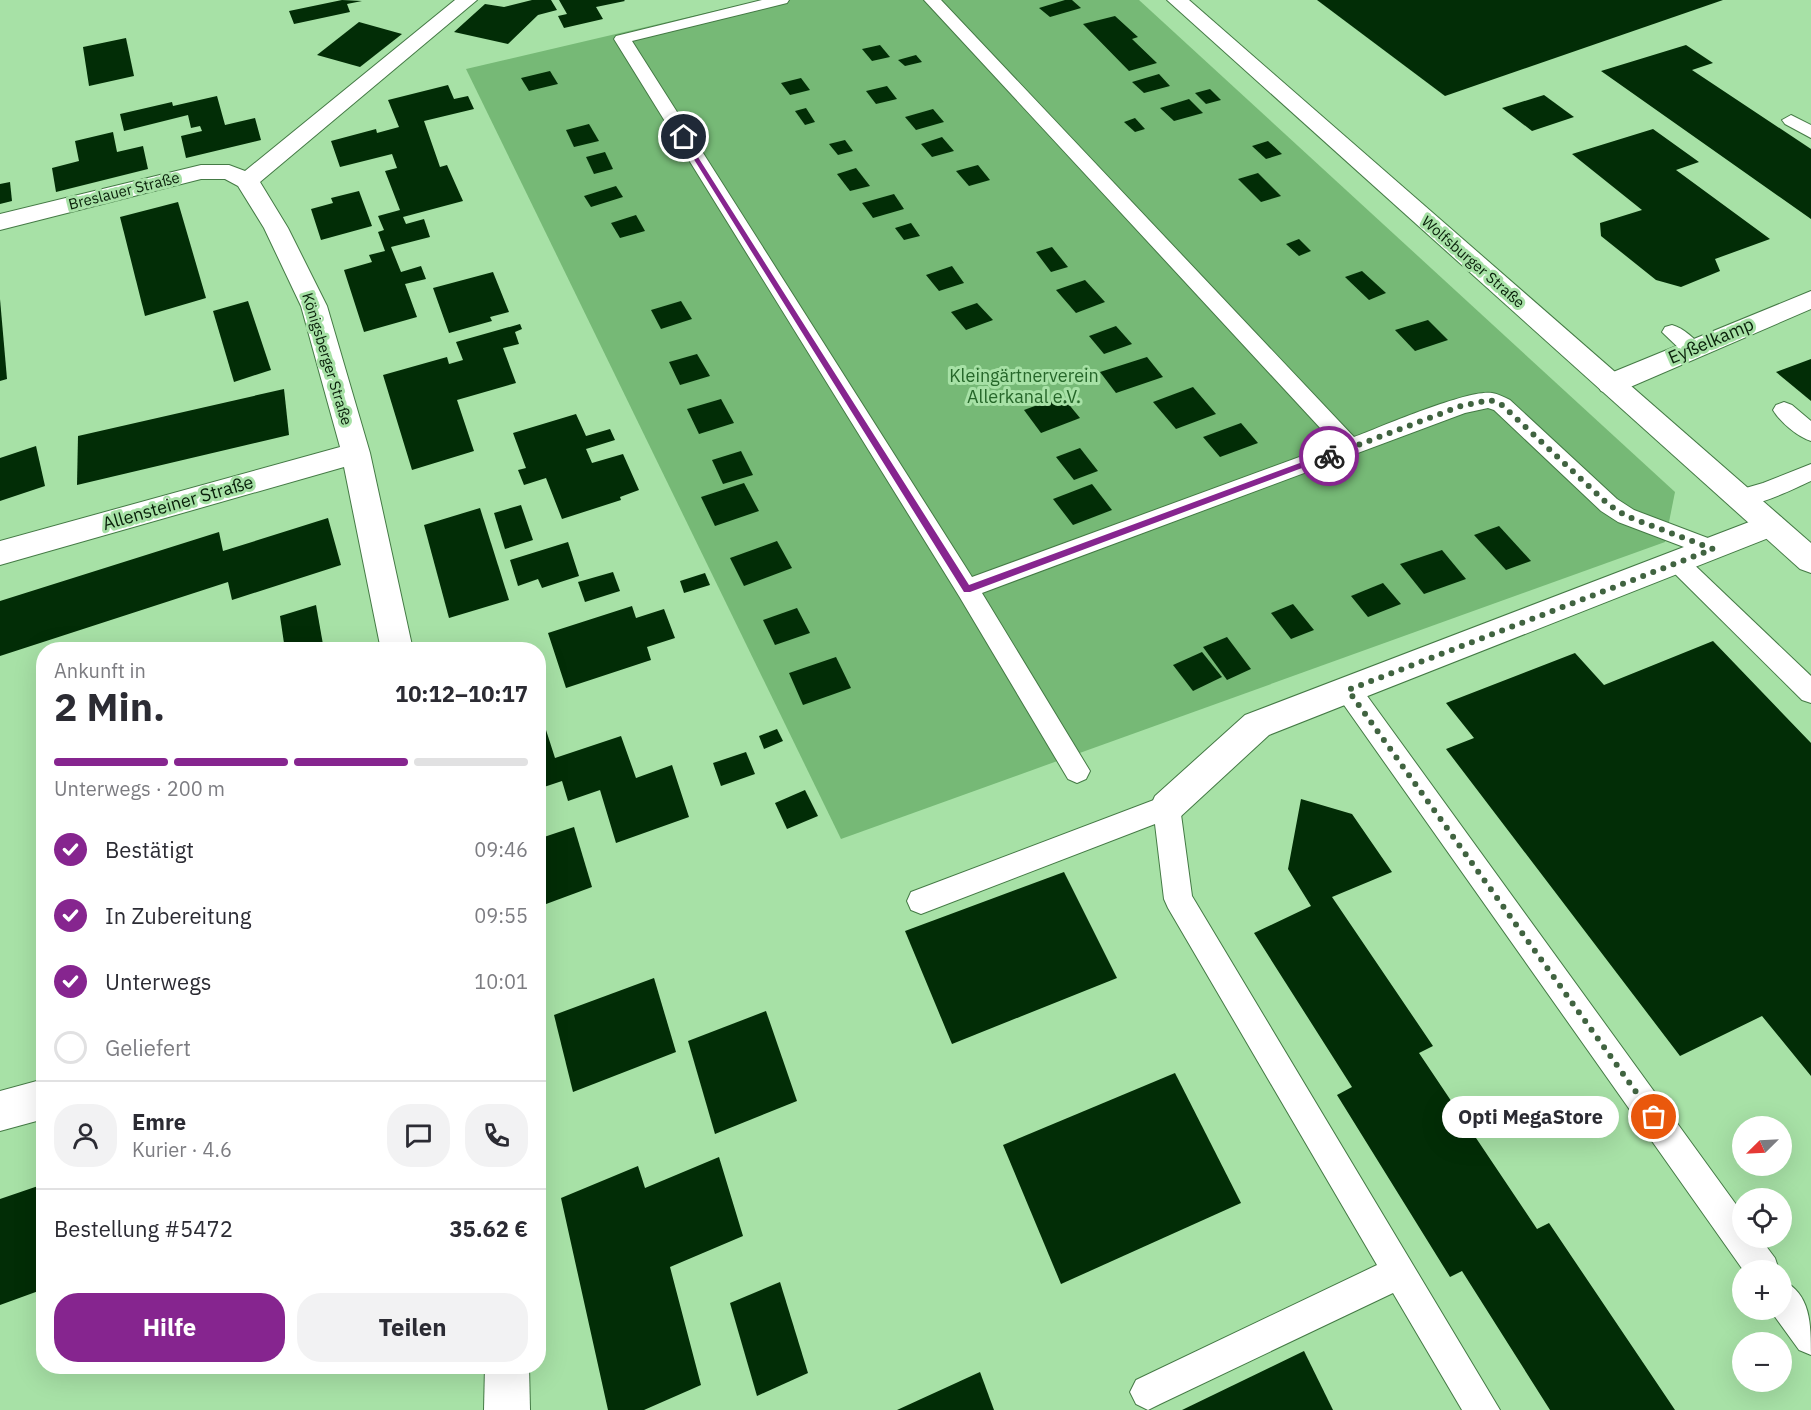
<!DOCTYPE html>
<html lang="de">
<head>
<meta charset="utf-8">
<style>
	body { margin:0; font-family:"IBM Plex Sans",sans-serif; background:#f2f2f3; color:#2b2b33; height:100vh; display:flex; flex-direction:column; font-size:22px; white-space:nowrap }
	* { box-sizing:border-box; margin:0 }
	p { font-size:20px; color:#7c7c81 }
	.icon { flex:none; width:33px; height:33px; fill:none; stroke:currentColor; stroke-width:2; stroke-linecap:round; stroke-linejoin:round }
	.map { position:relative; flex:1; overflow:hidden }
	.side { position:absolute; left:36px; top:642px; width:510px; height:732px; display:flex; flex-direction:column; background:#fff; border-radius:24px; box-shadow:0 6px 24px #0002 }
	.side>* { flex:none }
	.needle { width:39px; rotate:246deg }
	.fabs { position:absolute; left:1732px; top:1116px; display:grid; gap:12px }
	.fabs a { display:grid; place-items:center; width:60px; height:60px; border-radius:50%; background:#fff; box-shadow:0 6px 24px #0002; font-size:30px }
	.pin { position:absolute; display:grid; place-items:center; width:51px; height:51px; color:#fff; margin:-26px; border:3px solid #fff; border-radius:50%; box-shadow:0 2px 6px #0007 }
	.courier { position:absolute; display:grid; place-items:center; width:60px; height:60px; margin:-30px; border:4px solid #86258f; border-radius:50%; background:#fff; color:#222; box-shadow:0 2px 8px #0007 }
	.bubble { position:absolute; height:42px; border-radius:21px; background:#fff; box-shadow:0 6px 24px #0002; font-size:20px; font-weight:700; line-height:42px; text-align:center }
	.head em { font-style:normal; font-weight:700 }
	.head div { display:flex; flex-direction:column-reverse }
	.head { display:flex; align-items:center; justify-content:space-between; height:102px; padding:0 18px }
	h1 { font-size:39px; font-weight:700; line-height:45px }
	.bar { display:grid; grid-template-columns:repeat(4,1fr); gap:9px 6px; align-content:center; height:72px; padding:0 18px }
	.bar i { height:8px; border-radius:4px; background:#e1e1e2 }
	.bar .active { background:#86258f }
	.bar p { grid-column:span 4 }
	.line { display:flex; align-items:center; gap:15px; padding:0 18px; border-top:2px solid #e1e1e2 }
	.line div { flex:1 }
	.round { display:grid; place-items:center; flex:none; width:63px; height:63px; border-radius:24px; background:#f2f2f3 }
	ol { padding:0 18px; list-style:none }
	li { display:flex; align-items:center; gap:18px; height:66px }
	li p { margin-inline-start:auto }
	li .icon { padding:6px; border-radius:50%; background:#86258f; color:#fff; stroke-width:4 }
	li:last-child { color:#7c7c81 }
	li i { width:33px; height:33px; border:3px solid #e1e1e2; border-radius:50% }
	.cta { display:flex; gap:12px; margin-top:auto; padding:12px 18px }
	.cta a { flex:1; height:69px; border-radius:24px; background:#86258f; color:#fff; font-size:24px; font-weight:700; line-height:69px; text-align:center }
	.cta a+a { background:#f2f2f3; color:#2b2b33 }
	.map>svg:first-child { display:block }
</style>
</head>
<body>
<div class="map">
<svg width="1811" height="1410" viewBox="0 0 1811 1410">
	<rect width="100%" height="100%" fill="#a7e1a6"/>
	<polygon fill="#76b976" points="761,0 1139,0 1675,492 1665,542 841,839 466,69"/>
	<g fill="#022d06">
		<polygon points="342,0 362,1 347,4 350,12 294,24 289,11"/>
		<polygon points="532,0 551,0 557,10 538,15 508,44 454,32 485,4 504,7"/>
		<polygon points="559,0 624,0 625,1 596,7 603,19 564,28 558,16 567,14"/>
		<polygon points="1065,0 1072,0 1081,8 1050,17 1039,8"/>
		<polygon points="1317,0 1723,0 1445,96"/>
		<polygon points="1115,16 1138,37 1132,39 1157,63 1129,71 1083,24"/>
		<polygon points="359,22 402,34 360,67 317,55"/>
		<polygon points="126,38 134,76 89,86 83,47"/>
		<polygon points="880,45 890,57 872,61 862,49"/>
		<polygon points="1686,45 1713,63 1692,70 1811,149 1811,219 1601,71"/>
		<polygon points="916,55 922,62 905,66 898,60"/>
		<polygon points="550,71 558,84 529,91 521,78"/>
		<polygon points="1159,74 1170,86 1144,93 1132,82"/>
		<polygon points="801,78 810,90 790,95 781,83"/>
		<polygon points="448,85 454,99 468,96 474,109 424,121 440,167 447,165 463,201 403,217 406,224 424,219 430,237 391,247 401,272 421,266 426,279 405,284 417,317 364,332 344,270 372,262 369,255 385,251 378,232 384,230 378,216 400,210 385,171 397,168 392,154 340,167 331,141 376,129 377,133 399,127 388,100"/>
		<polygon points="887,86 897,99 876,104 866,91"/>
		<polygon points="1210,89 1221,100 1206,104 1195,93"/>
		<polygon points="1544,95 1574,117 1532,131 1502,108"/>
		<polygon points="217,96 225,125 255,118 261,140 186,158 181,136 202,131 200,126 191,128 188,115 124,131 120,114 172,102 173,106"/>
		<polygon points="1189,99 1203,113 1174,121 1160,108"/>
		<polygon points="806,108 815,122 805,125 795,111"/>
		<polygon points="933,109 944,122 916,130 905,117"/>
		<polygon points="1135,118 1145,129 1135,132 1124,122"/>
		<polygon points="589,124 599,141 574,147 566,130"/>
		<polygon points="1653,129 1699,162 1676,170 1770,239 1715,259 1720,271 1681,287 1656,280 1601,236 1600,223 1642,210 1572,154"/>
		<polygon points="113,132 117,152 143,146 148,169 56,192 52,168 79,161 75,141"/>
		<polygon points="942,137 954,151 932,157 921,144"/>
		<polygon points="845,140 853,151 838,155 829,144"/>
		<polygon points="1268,141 1282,154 1266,159 1252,146"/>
		<polygon points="605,152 613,169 594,174 586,157"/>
		<polygon points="978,165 990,180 969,186 956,171"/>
		<polygon points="856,168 870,186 850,191 837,174"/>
		<polygon points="1258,173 1281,196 1261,202 1238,179"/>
		<polygon points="10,182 12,201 0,204 0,184"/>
		<polygon points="616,186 623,197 591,207 584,196"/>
		<polygon points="359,191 372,226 321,240 311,209 333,203 331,198"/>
		<polygon points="894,194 904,209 873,218 862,203"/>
		<polygon points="178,202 206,298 145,316 120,217"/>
		<polygon points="636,215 645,231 620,238 611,223"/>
		<polygon points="911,223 920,236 904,240 895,228"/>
		<polygon points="1299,239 1311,251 1299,256 1286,244"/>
		<polygon points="1052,247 1068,267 1051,272 1036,252"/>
		<polygon points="952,266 964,283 939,291 926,275"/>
		<polygon points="1362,271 1386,293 1369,300 1345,277"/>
		<polygon points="493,272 509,312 490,317 492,321 449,333 433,288"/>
		<polygon points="1085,280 1105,302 1076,313 1056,290"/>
		<polygon points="0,299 7,379 0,381"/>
		<polygon points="248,301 271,370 234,382 213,311"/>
		<polygon points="681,301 692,319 661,329 651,310"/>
		<polygon points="977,303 993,320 966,330 951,312"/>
		<polygon points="1428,320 1448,340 1415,351 1395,330"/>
		<polygon points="520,324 522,329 515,332 519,344 503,348 516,383 457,400 474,451 412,470 383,375 447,357 449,364 463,360 456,342"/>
		<polygon points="1116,326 1132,344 1104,354 1089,336"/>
		<polygon points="697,354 710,376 680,385 669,362"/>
		<polygon points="1147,357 1163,377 1116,393 1100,372"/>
		<polygon points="1811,359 1811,401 1776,372"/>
		<polygon points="1193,387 1216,414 1176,429 1153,402"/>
		<polygon points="284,389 289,435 77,485 78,436"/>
		<polygon points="1062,396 1080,418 1041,433 1024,410"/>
		<polygon points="721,399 734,423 699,434 687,409"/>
		<polygon points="576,414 586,436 610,429 615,440 586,449 592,463 623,454 639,490 620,497 621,500 562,519 546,478 524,485 518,470 526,468 513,433"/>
		<polygon points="1241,423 1258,443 1220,457 1203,437"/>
		<polygon points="36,446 45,486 0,501 0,458"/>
		<polygon points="1080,448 1098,471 1074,480 1056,457"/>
		<polygon points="741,451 753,475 723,484 712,460"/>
		<polygon points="744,483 759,511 715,526 701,497"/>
		<polygon points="1092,484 1112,510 1073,525 1053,499"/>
		<polygon points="521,505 533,540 505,549 494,513"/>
		<polygon points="480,508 509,600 449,618 424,525"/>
		<polygon points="328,518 341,565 232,600 228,582 0,656 0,601 219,532 223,551"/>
		<polygon points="1499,526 1531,561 1506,570 1474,535"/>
		<polygon points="777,541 792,568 744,586 730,558"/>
		<polygon points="568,542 579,576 542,588 538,579 518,586 510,560"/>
		<polygon points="1442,550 1466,579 1424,594 1400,564"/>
		<polygon points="613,572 620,591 585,602 578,582"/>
		<polygon points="705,573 710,585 684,593 680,581"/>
		<polygon points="1383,583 1401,604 1368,617 1351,596"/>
		<polygon points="1293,604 1314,630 1291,639 1271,613"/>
		<polygon points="316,605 324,650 285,650 280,616"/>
		<polygon points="632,606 636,618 664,609 675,638 647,647 651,660 566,688 548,633"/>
		<polygon points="797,608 810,633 775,645 763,620"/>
		<polygon points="1227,637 1251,669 1227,680 1203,647"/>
		<polygon points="1713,641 1811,743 1811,1076 1762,1016 1680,1056 1446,749 1474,738 1446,703 1575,653 1604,685"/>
		<polygon points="1202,652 1222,677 1193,691 1173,665"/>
		<polygon points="836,657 851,688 803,705 789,673"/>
		<polygon points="538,705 555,758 621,736 636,778 672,765 689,817 616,843 600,790 568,801 562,781 538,789"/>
		<polygon points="777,729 783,741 764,749 759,736"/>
		<polygon points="746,752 755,774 721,786 713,763"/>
		<polygon points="44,785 44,950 41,950 39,786"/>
		<polygon points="805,790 818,816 787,829 775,803"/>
		<polygon points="1301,799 1352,814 1392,872 1332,897 1433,1046 1419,1053 1537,1229 1549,1223 1675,1410 1550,1410 1462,1271 1450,1277 1337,1095 1352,1087 1254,933 1311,906 1288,869"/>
		<polygon points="574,827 592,887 538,907 538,839"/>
		<polygon points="1064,872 1117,978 952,1044 905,931"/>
		<polygon points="654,978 676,1052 573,1092 554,1015"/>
		<polygon points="766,1011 797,1101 715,1134 688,1041"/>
		<polygon points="1175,1073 1241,1203 1061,1284 1003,1145"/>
		<polygon points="719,1157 743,1236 670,1267 701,1385 644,1410 608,1410 561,1198 638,1166 645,1188"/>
		<polygon points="44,1184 44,1289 0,1305 0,1199"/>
		<polygon points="780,1282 808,1373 757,1396 730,1303"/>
		<polygon points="1304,1351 1333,1410 1182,1410"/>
		<polygon points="980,1372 994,1410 897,1410"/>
	</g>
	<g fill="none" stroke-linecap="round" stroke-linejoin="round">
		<g stroke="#447a45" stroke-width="2">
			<g id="lane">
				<path d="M762,0h27l-2,3 -155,38 340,536 363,-133 -411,-444h17l413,437c27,-10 114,-48 138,-44 6,1 12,4 18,7l107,99 17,11 87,33 4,6 -4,6 -8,3 -8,-3 -87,-33 -17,-11 -107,-101 -6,-2 -23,5 -483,180 108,178 -4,8 -9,4 -9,-4 -109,-183 -345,-557 2,-3z"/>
				<polygon points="1791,115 1811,125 1811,138 1785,124 1782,120"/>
				<path d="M1672,325c11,3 24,14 30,24l-3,5h-14l-23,-22 3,-5z"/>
				<path d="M1784,402l8,3 19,16v20c-13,-4 -31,-19 -38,-31l3,-5z"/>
				<path d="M1811,464v17c-20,9 -58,29 -79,23l-3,-6 3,-6 31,-9z"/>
				<polygon points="1676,552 1684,555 1811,676 1811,703 1802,700 1668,567 1664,561 1668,555"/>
				<polygon points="1348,679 1357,682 1743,1214 1743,1238 1760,1238 1775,1258 1779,1270 1743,1270 1339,698 1335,690 1339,682"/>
				<polygon points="1167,795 1177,798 1180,807 1192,896 1500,1410 1462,1410 1393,1293 1160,1404 1148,1410 1136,1404 1130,1392 1136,1380 1377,1265 1168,908 1164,899 1155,824 921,914 911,910 907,901 911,892"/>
				<path d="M1782,1280c29,14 29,44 29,75l-12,-5 -29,-40h12z"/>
			</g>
		</g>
		<g stroke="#447a45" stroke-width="2">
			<g id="street">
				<polygon points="455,0 477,0 260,182 288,228 327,306 370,453 413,650 381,650 344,467 0,565 0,541 340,447 301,306 264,228 238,186 225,179 201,179 0,230 0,214 201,165 229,165 245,171"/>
				<polygon points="1811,291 1811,309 1621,391 1611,394 1601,391 1597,384 1601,377"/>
				<polygon points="1770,514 1781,517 1785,525 1781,533 1269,735 1179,818 1167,823 1155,818 1150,807 1155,796 1245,715"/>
				<polygon points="44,1079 44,1119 0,1131 0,1091"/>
				<polygon points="485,1366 529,1366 530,1410 484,1410"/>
			</g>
		</g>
		<g stroke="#447a45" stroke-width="2">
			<polygon id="secondary" points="1167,0 1189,0 1811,543 1811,573 1800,569"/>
		</g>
		<use href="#lane" fill="#fff" fill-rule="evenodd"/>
		<use href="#street" fill="#fff" fill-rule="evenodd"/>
		<use href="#secondary" fill="#fff" fill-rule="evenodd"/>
	</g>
	<polygon fill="#86258f" points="684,135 969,585 1327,453 1334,456 970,592 964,592 680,137"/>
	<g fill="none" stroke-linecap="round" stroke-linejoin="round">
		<polyline stroke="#406340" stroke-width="6" stroke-dasharray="0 10.8" points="1329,456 1461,406 1490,400 1502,405 1609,505 1626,516 1713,549 1348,690 1654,1117"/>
	</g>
	<g text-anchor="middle" stroke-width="6" stroke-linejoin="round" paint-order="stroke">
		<g font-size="15" fill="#081f09" stroke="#a7e1a6">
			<text transform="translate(124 191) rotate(-14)" y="5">Breslauer Straße</text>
			<text transform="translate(1473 262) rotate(41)" y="5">Wolfsburger Straße</text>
			<text transform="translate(327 359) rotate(73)" y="5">Königsberger Straße</text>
		</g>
		<g font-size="18" fill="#081f09" stroke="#a7e1a6">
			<text transform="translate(1711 341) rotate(-23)" y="6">Eyßelkamp</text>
			<text transform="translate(178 503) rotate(-16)" y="6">Allensteiner Straße</text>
		</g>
		<g font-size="18" fill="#256629" stroke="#a7e1a6">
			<text x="1024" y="382">Kleingärtnerverein<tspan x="1024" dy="21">Allerkanal e.V.</tspan></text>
		</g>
	</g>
</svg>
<div class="fabs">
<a><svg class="needle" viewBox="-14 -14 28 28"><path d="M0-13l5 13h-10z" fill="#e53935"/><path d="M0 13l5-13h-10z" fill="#7c7c81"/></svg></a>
<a><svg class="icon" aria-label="locate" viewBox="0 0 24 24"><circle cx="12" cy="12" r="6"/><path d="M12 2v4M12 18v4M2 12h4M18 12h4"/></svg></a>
<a>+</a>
<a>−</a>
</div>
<div class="pin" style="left:1654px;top:1117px;background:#ea580c"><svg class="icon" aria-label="bag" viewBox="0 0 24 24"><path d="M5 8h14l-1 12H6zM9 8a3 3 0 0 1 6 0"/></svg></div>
<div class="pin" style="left:684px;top:137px;background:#1f2937"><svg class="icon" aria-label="home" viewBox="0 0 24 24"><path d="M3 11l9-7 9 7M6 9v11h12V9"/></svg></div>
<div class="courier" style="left:1329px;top:456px"><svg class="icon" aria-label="bike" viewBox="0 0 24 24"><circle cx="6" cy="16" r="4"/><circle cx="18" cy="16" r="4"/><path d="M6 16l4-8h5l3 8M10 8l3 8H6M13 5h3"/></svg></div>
<div class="bubble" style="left:1442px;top:1096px;width:177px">Opti MegaStore</div>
<section class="side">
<div class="head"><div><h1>2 Min.</h1><p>Ankunft in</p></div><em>10:12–10:17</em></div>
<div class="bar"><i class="active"></i><i class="active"></i><i class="active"></i><i></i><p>Unterwegs · 200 m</p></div>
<ol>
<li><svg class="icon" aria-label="check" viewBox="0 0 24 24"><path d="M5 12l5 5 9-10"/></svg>Bestätigt<p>09:46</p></li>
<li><svg class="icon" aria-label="check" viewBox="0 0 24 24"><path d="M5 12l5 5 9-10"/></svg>In Zubereitung<p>09:55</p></li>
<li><svg class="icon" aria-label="check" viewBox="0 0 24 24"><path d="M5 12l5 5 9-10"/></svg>Unterwegs<p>10:01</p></li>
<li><i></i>Geliefert</li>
</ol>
<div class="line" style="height:108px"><a class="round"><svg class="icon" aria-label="person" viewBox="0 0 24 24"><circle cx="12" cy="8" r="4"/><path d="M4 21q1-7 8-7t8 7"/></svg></a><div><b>Emre</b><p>Kurier · 4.6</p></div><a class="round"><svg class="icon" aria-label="chat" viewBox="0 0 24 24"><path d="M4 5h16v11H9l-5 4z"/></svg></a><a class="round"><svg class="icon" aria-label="phone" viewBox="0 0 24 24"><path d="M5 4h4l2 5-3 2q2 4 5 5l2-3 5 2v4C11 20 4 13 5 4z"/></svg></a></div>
<div class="line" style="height:78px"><div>Bestellung #5472</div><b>35.62 €</b></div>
<div class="cta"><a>Hilfe</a><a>Teilen</a></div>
</section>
</div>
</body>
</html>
